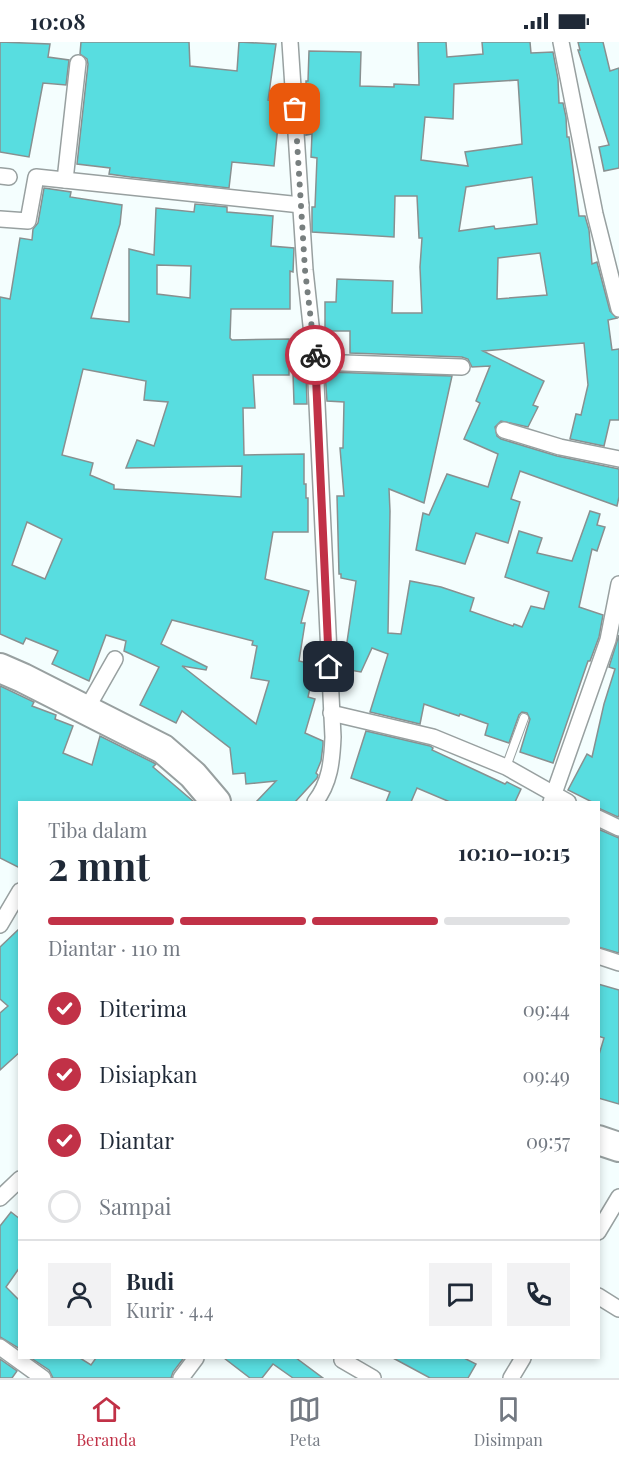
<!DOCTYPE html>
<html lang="id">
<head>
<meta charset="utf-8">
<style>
	body { margin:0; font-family:"Playfair Display",serif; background:#f2f2f3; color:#1f2937; height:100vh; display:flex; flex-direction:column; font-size:22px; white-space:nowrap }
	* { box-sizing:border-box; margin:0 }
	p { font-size:20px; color:#747a83 }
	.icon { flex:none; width:33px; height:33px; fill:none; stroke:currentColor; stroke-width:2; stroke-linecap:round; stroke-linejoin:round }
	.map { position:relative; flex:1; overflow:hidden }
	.sheet { position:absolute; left:18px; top:759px; width:582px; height:558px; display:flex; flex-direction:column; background:#fff; border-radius:0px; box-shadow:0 3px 9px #0003 }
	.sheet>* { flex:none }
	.pin { position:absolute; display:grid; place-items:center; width:51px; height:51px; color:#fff; margin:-26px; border-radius:12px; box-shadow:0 3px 9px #0006 }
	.courier { position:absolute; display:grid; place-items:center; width:60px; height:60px; margin:-30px; border:4px solid #c13147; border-radius:50%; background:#fff; color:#222; box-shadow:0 2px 8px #0007 }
	.head em { font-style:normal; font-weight:700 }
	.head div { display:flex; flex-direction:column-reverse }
	.head { display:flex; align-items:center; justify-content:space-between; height:102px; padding:0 30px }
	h1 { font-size:39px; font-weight:700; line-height:45px }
	.bar { display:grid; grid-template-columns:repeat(4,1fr); gap:9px 6px; align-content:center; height:72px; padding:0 30px }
	.bar i { height:8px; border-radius:4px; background:#e0e1e3 }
	.bar .active { background:#c13147 }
	.bar p { grid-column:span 4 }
	.line { display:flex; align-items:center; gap:15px; padding:0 30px; border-top:2px solid #e0e1e3 }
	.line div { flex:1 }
	.round { display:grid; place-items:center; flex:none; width:63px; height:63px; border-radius:0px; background:#f2f2f3 }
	ol { padding:0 30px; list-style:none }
	li { display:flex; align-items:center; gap:18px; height:66px }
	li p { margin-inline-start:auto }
	li .icon { padding:6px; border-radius:50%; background:#c13147; color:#fff; stroke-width:4 }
	li:last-child { color:#747a83 }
	li i { width:33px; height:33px; border:3px solid #e0e1e3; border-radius:50% }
	.status { display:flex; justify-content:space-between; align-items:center; height:42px; padding:0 30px; background:#fff; direction:ltr }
	.status svg { height:16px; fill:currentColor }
	.menu { display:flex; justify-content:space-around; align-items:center; height:84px; border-top:2px solid #e0e1e3; background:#fff; font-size:16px; color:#747a83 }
	.menu a { display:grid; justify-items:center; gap:3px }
	.menu .active { color:#c13147 }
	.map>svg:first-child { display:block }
</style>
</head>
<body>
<div class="status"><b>10:08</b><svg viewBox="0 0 49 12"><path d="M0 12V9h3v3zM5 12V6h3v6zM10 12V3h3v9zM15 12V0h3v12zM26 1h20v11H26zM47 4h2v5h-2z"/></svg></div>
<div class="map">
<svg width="619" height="1336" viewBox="0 0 619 1336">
	<rect width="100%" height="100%" fill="#f4fefe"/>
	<g fill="#58dde0" stroke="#889090" stroke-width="1.5" fill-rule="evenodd">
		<polygon points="0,0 50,2 48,15 69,18 66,43 43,41 29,115 0,110"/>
		<polygon points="81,0 189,0 190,24 237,29 239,0 276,2 268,58 284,60 286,80 278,83 274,124 232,120 229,146 130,135 109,132 110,126 77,122 88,22 87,17 80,12"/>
		<path d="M418,0h28l1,15 36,-3 -1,-12h48l1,11 22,-1 5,27 1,24h4l3,14 1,20h2l10,79h6l4,14 3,34 5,-2 13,49 7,7 -9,2 4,30 7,-1v71h-9l-6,26 -34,-7 6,-25 5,1 7,-30 -4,-42 -101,8 61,30 -11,24 5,2 -10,20 -27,-6 -6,6 2,9 4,3 56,17 62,13v28l-2,9 -97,-35 -9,28 9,3 -12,41 -32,-10 -11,31 -49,-14 7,-37 6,2 18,-41 41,13 10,-33 -34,-15 16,-36 -4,-2 14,-35 -18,1 -4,-8 -6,-2 -112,-4v-22h-25v-29h11l1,-23 56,2 -1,32h30l-2,-46 2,-29h-3l-2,-42h-22l-1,41 -82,-5v-25h3l2,-49 -6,-1 1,-23 -6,1 -2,-31h2v-23h2l1,-30 52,1 -1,34 34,1v-3l25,1zM518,38l4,64 -57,8 3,14 -47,-6 4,-43 28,2 1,-35zM532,135l5,47 -42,5 -1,-3 -35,5 7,-44zM540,211l7,42 -50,4 1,-41z"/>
		<polygon points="578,0 603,0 610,29 619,26 619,126 604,129 599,105 609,103 578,8 580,8"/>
		<path d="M44,146l27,4 -1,5 52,8 -2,19 -29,94 38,4v-73l25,6 2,-47 38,4 1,-8 32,3v5l46,4 -2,30 23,2 -1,24 -3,-1v38h-59l-1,29 2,2 57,-1v36h-36l2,33h-12l1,47 60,-1v30h2v14h2v34h-35l-8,47 44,12 -8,32h4l-6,38 16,4 -7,32 7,2 -10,34 18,8v4l-2,16 -5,12 2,2 -1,3 -22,24h-39l20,-21 -30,3 -1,-11 -12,1 -3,-26 -48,-37 -6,12 -36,-18 19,-38 -35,-16 2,-10 -20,-6 -17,46 -37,-17 6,-13 -32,-13 -3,6 -23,-10v-337l10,2 10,-61 12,2 1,-11 5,-6zM157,223l34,1 -1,32 -33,-4zM83,327l63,12 -2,19 24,2 -14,44 -17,-6 -11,28 116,-2 -1,31 -127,-8v-4l-24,-10 3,-12 -31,-8zM27,480l35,17 -17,40 -33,-14zM172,578l81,21 -1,4 5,1 -6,32 18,3 -13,43 -74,-58 24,4 1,-3 -46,-23z"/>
		<polygon points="306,330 307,362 294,362 293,331"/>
		<polygon points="325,330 452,334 424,461 389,447 390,469 388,591 401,592 410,539 441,545 474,556 470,569 513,584 514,582 522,585 531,564 544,567 549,550 505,535 519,489 542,496 537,511 572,519 590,469 600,472 597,483 605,485 597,509 592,507 579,565 603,573 599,595 590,619 588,619 553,721 520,710 530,677 527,671 522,670 519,673 509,701 485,693 488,682 460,672 459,674 424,662 420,682 370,670 388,612 372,606 361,630 343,627 356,539 341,536 341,532 339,532 337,454 344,454 340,406 343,406 344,360 327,359"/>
		<polygon points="619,593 619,773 618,775 598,766 598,760 592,760 568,748 587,712 592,715 604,662 615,627 609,625"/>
		<polygon points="0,644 34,660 32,664 56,673 55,677 73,684 63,711 92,723 100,694 156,722 153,725 194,760 20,760 20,826 0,816"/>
		<polygon points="366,689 430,704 433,706 432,708 475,728 505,742 507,740 521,747 515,760 450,760 417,746 411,760 386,760 390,750 351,736"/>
		<polygon points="598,787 619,796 619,911 598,905"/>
		<polygon points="20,886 20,1010 0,1028 0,971 8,964 0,957 0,905"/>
		<polygon points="598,942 619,948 619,1062 598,1056 598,1016 604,996 598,994"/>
		<polygon points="11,1170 20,1177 20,1225 6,1245 20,1259 20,1307 0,1295 0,1184"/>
		<polygon points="31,1316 80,1316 91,1323 96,1316 181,1316 183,1317 173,1330 171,1336 53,1336 49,1328"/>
		<polygon points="224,1316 296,1316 323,1336 293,1336 273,1322 262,1336 250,1336"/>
		<polygon points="393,1316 464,1316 476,1322 468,1336 430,1336"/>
		<polygon points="0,1317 17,1329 12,1336 0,1336"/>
	</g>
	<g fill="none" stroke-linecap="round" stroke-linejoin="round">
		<g stroke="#98a0a0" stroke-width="10">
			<polyline id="lane" points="506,725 524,676"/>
		</g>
		<g stroke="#98a0a0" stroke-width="18">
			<g id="street">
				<path d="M290,0l15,228 10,92 18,375c-1,24 -3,46 -18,65"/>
				<polyline points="561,0 595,172 619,267"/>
				<polyline points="0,134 9,135"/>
				<polyline points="65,138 78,21"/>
				<polyline points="0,177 28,179 36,135 301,163"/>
				<polyline points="315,320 462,325"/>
				<polyline points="504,388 560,405 619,417"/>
				<polyline points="86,668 115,617"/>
				<polyline points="331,671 433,695 506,725 568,760"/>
				<polyline points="551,760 608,598 619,542"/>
				<polyline points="598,776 619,786"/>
				<polyline points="0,883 20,849"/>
				<polyline points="598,914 619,921"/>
				<polyline points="0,1156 20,1137"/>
				<polyline points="598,1190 619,1155"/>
				<polyline points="598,1254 619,1267"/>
				<polyline points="0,1305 43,1336"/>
				<polyline points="342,1318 373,1336"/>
				<polyline points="181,1336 196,1316"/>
				<polyline points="511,1336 523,1316"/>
			</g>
		</g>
		<g stroke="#98a0a0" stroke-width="32">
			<g id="highway">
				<polyline points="0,626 23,636 163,707 193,733 216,760"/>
				<polyline points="598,1098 619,1105"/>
			</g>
		</g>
		<use href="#lane" stroke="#fff" stroke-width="8"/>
		<use href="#street" stroke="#fff" stroke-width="15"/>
		<use href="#highway" stroke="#fff" stroke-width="28"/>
	</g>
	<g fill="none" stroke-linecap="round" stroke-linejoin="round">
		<polyline stroke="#787f7f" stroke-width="6" stroke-dasharray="0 10.8" points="295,67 305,228 315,313"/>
		<polyline stroke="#c13147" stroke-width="8" points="315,313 329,625"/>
	</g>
</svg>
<div class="pin" style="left:295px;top:67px;background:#ea580c"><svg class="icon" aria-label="bag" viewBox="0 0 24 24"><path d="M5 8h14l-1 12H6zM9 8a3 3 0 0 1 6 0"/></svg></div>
<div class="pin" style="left:329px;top:625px;background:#1f2937"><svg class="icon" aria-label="home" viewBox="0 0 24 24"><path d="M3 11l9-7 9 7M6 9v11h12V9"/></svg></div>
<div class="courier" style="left:315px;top:313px"><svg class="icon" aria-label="bike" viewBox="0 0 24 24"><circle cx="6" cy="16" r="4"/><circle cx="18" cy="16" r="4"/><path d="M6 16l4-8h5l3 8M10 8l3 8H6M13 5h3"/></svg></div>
<section class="sheet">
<div class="head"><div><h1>2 mnt</h1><p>Tiba dalam</p></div><em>10:10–10:15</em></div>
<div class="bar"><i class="active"></i><i class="active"></i><i class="active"></i><i></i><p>Diantar · 110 m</p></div>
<ol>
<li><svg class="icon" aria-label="check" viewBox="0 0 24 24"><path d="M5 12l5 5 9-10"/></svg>Diterima<p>09:44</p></li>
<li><svg class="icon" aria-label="check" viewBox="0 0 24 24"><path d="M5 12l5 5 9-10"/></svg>Disiapkan<p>09:49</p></li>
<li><svg class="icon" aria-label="check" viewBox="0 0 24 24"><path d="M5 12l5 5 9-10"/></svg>Diantar<p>09:57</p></li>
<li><i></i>Sampai</li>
</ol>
<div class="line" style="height:108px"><a class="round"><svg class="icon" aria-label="person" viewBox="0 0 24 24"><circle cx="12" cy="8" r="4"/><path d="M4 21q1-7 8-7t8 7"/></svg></a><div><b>Budi</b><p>Kurir · 4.4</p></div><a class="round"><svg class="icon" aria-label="chat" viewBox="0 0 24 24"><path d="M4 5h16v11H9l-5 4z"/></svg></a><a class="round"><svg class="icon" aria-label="phone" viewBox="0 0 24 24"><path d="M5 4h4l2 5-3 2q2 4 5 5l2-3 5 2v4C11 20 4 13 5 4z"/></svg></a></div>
</section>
</div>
<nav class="menu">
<a class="active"><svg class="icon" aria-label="home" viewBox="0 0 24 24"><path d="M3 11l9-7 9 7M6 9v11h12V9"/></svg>Beranda</a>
<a><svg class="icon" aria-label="map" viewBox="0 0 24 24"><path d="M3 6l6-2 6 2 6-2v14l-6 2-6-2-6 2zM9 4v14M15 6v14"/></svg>Peta</a>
<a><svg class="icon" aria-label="saved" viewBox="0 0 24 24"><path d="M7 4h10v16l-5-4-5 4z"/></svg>Disimpan</a>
</nav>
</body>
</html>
